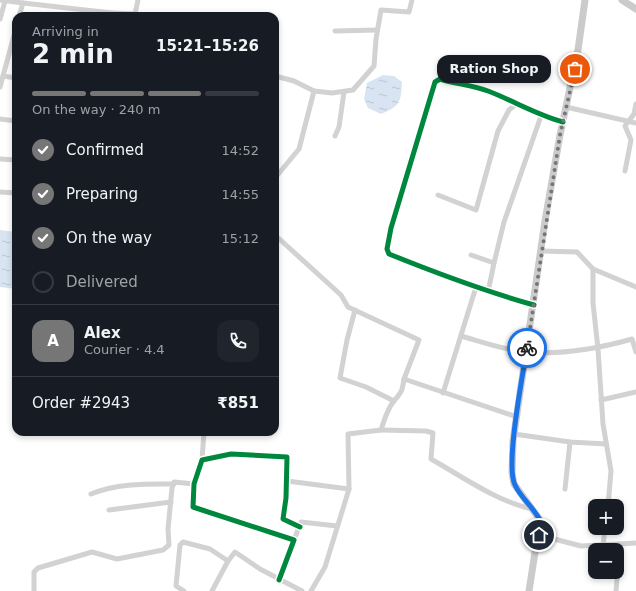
<!DOCTYPE html>
<html lang="en">
<head>
<meta charset="utf-8">
<style>
	body { margin:0; font-family:"DejaVu Sans",sans-serif; background:#20242c; color:#f1f3f6; height:100vh; display:flex; flex-direction:column; font-size:15px; white-space:nowrap }
	* { box-sizing:border-box; margin:0 }
	p { font-size:13px; color:#9ea1a6 }
	.icon { flex:none; width:22px; height:22px; fill:none; stroke:currentColor; stroke-width:2; stroke-linecap:round; stroke-linejoin:round }
	.map { position:relative; flex:1; overflow:hidden }
	.panel { position:absolute; left:12px; top:12px; width:267px; height:424px; display:flex; flex-direction:column; background:#171b24; border-radius:12px; box-shadow:0 2px 6px #0003 }
	.panel>* { flex:none }
	.tools { position:absolute; left:588px; top:499px; display:grid; gap:8px }
	.tools a { display:grid; place-items:center; width:36px; height:36px; border-radius:8px; background:#171b24; box-shadow:0 2px 6px #0003; font-size:20px }
	.pin { position:absolute; display:grid; place-items:center; width:34px; height:34px; color:#fff; margin:-17px; border:2px solid #fff; border-radius:50%; box-shadow:0 1px 4px #0007 }
	.courier { position:absolute; display:grid; place-items:center; width:40px; height:40px; margin:-20px; border:3px solid #1a73e8; border-radius:50%; background:#fff; color:#222; box-shadow:0 1px 5px #0007 }
	.bubble { position:absolute; height:28px; border-radius:12px; background:#171b24; box-shadow:0 2px 6px #0003; font-size:13px; font-weight:700; line-height:28px; text-align:center }
	.headline em { font-style:normal; font-weight:700 }
	.headline div { display:flex; flex-direction:column-reverse }
	.headline { display:flex; align-items:center; justify-content:space-between; height:68px; padding:0 20px }
	h1 { font-size:26px; font-weight:700; line-height:30px }
	.bar { display:grid; grid-template-columns:repeat(4,1fr); gap:6px 4px; align-content:center; height:48px; padding:0 20px }
	.bar i { height:5px; border-radius:3px; background:#363941 }
	.bar .active { background:#767676 }
	.bar p { grid-column:span 4 }
	.line { display:flex; align-items:center; gap:10px; padding:0 20px; border-top:1px solid #363941 }
	.line div { flex:1 }
	.round { display:grid; place-items:center; flex:none; width:42px; height:42px; border-radius:12px; background:#20242c }
	ol { padding:0 20px; list-style:none }
	li { display:flex; align-items:center; gap:12px; height:44px }
	li p { margin-inline-start:auto }
	li .icon { padding:4px; border-radius:50%; background:#767676; color:#fff; stroke-width:4 }
	li:last-child { color:#9ea1a6 }
	li i { width:22px; height:22px; border:2px solid #363941; border-radius:50% }
	.map>svg:first-child { display:block }
</style>
</head>
<body>
<div class="map">
<svg width="636" height="591" viewBox="0 0 636 591">
	<defs>
		<pattern id="water-ripples" width="26" height="14" patternUnits="userSpaceOnUse"><rect width="26" height="14" fill="#d8e4f1"/><path d="M2 4q2-2 4 0t4 0M15 11q2-2 4 0t4 0" fill="none" stroke="#bac4cf"/></pattern>
	</defs>
	<rect width="100%" height="100%" fill="#fff"/>
	<g fill="url(#water-ripples)">
		<path d="M383,75l11,1 8,6c-1,20 -2,24 -21,32l-13,-6 -4,-9 3,-16z"/>
		<polygon points="0,230 16,232 16,289 0,287"/>
	</g>
	<g fill="none" stroke-linecap="round" stroke-linejoin="round">
		<g stroke="#d2d2d2" stroke-width="5">
			<polyline points="0,0 23,3"/>
			<polyline points="112,15 112,13 135,14 138,0"/>
			<polyline points="19,16 23,3 112,13"/>
			<polyline points="0,19 5,1"/>
			<polyline points="335,31 377,30"/>
			<polyline points="3,76 16,78"/>
			<polyline points="275,76 294,81 314,91"/>
			<polyline points="0,87 16,28"/>
			<polyline points="566,107 636,123"/>
			<polyline points="0,119 16,121"/>
			<polyline points="335,136 339,127 344,92"/>
			<polyline points="0,159 16,160"/>
			<polyline points="625,171 631,140 625,126 634,114 636,104"/>
			<polyline points="275,178 299,149 314,91 332,93 353,90 374,66 376,39 381,10 409,12 412,0"/>
			<polyline points="0,192 16,193"/>
			<polyline points="438,195 476,210 498,131 509,110 516,104"/>
			<polyline points="275,235 341,295 348,307 419,340 404,379 517,417"/>
			<polyline points="541,251 577,252 593,269 636,287"/>
			<polyline points="471,255 494,263 488,292"/>
			<polyline points="494,263 504,222 541,116"/>
			<polyline points="593,269 593,303 598,349 603,424 611,471 608,506"/>
			<path d="M534,305c-50,-14 -98,-32 -145,-51l-2,-5 4,-21 44,-146 5,-3c16,5 32,6 48,12 26,10 47,23 75,31"/>
			<polyline points="355,310 347,340 340,378 366,387 394,401"/>
			<path d="M461,336c21,6 43,14 65,16 37,3 71,-3 106,-13l4,13"/>
			<polyline points="443,393 476,287"/>
			<polyline points="601,400 636,392"/>
			<path d="M381,430l45,1 7,2 -2,26c32,18 65,42 101,50"/>
			<polyline points="514,434 570,442 606,444"/>
			<polyline points="202,460 204,432"/>
			<polyline points="287,481 349,489"/>
			<polyline points="565,489 570,442"/>
			<path d="M91,494c26,-11 55,-10 83,-10"/>
			<polyline points="109,510 171,502"/>
			<polyline points="539,535 581,546 636,543"/>
			<polyline points="294,540 301,522 337,526"/>
			<polyline points="603,546 605,528"/>
			<polyline points="279,580 294,540 193,507 194,484 202,460 231,454 287,457 286,498 283,519 300,527"/>
			<polyline points="34,591 34,572 38,568 92,552 117,559 163,550 169,545 168,529 172,488 174,482 194,484"/>
			<polyline points="184,591 176,586 180,545 183,542 210,549 228,561 235,552 260,569 302,591"/>
			<polyline points="212,591 228,561"/>
			<path d="M311,591l14,-24 24,-78 -1,-55 33,-4c3,-9 6,-21 13,-29 8,-10 8,-9 10,-22"/>
			<polyline points="616,591 620,545"/>
		</g>
		<g stroke="#cbcbcb" stroke-width="7">
			<polyline points="622,0 636,9"/>
			<polyline points="529,591 540,520 514,484 512,473 513,441 545,221 560,135 578,50 585,0"/>
		</g>
		<g stroke="#fff" stroke-width="8">
			<g id="cycleway">
				<path d="M534,305c-50,-14 -98,-32 -145,-51l-2,-5 4,-21 44,-146 5,-3c16,5 32,6 48,12 26,10 47,23 75,31"/>
				<polyline points="279,580 294,540 193,507 194,484 202,460 231,454 287,457 286,498 283,519 300,527"/>
			</g>
		</g>
		<use href="#cycleway" stroke="#00873e" stroke-width="5"/>
	</g>
	<g fill="none" stroke-linecap="round" stroke-linejoin="round">
		<polyline stroke="#767676" stroke-width="4" stroke-dasharray="0 7.2" points="527,348 560,135 575,69"/>
		<path stroke="#1a73e8" stroke-width="5" d="M527,348c-4,26 -22,117 -12,137 6,13 18,22 25,35l-1,15"/>
	</g>
</svg>
<div class="tools">
<a>+</a>
<a>−</a>
</div>
<div class="pin" style="left:575px;top:69px;background:#ea580c"><svg class="icon" aria-label="bag" viewBox="0 0 24 24"><path d="M5 8h14l-1 12H6zM9 8a3 3 0 0 1 6 0"/></svg></div>
<div class="pin" style="left:539px;top:535px;background:#1f2937"><svg class="icon" aria-label="home" viewBox="0 0 24 24"><path d="M3 11l9-7 9 7M6 9v11h12V9"/></svg></div>
<div class="courier" style="left:527px;top:348px"><svg class="icon" aria-label="bike" viewBox="0 0 24 24"><circle cx="6" cy="16" r="4"/><circle cx="18" cy="16" r="4"/><path d="M6 16l4-8h5l3 8M10 8l3 8H6M13 5h3"/></svg></div>
<div class="bubble" style="left:437px;top:55px;width:114px">Ration Shop</div>
<section class="panel">
<div class="headline"><div><h1>2 min</h1><p>Arriving in</p></div><em>15:21–15:26</em></div>
<div class="bar"><i class="active"></i><i class="active"></i><i class="active"></i><i></i><p>On the way · 240 m</p></div>
<ol>
<li><svg class="icon" aria-label="check" viewBox="0 0 24 24"><path d="M5 12l5 5 9-10"/></svg>Confirmed<p>14:52</p></li>
<li><svg class="icon" aria-label="check" viewBox="0 0 24 24"><path d="M5 12l5 5 9-10"/></svg>Preparing<p>14:55</p></li>
<li><svg class="icon" aria-label="check" viewBox="0 0 24 24"><path d="M5 12l5 5 9-10"/></svg>On the way<p>15:12</p></li>
<li><i></i>Delivered</li>
</ol>
<div class="line" style="height:72px"><b class="round" style="background:#767676;color:#fff">A</b><div><b>Alex</b><p>Courier · 4.4</p></div><a class="round"><svg class="icon" aria-label="phone" viewBox="0 0 24 24"><path d="M5 4h4l2 5-3 2q2 4 5 5l2-3 5 2v4C11 20 4 13 5 4z"/></svg></a></div>
<div class="line" style="height:52px"><div>Order #2943</div><b>₹851</b></div>
</section>
</div>
</body>
</html>
